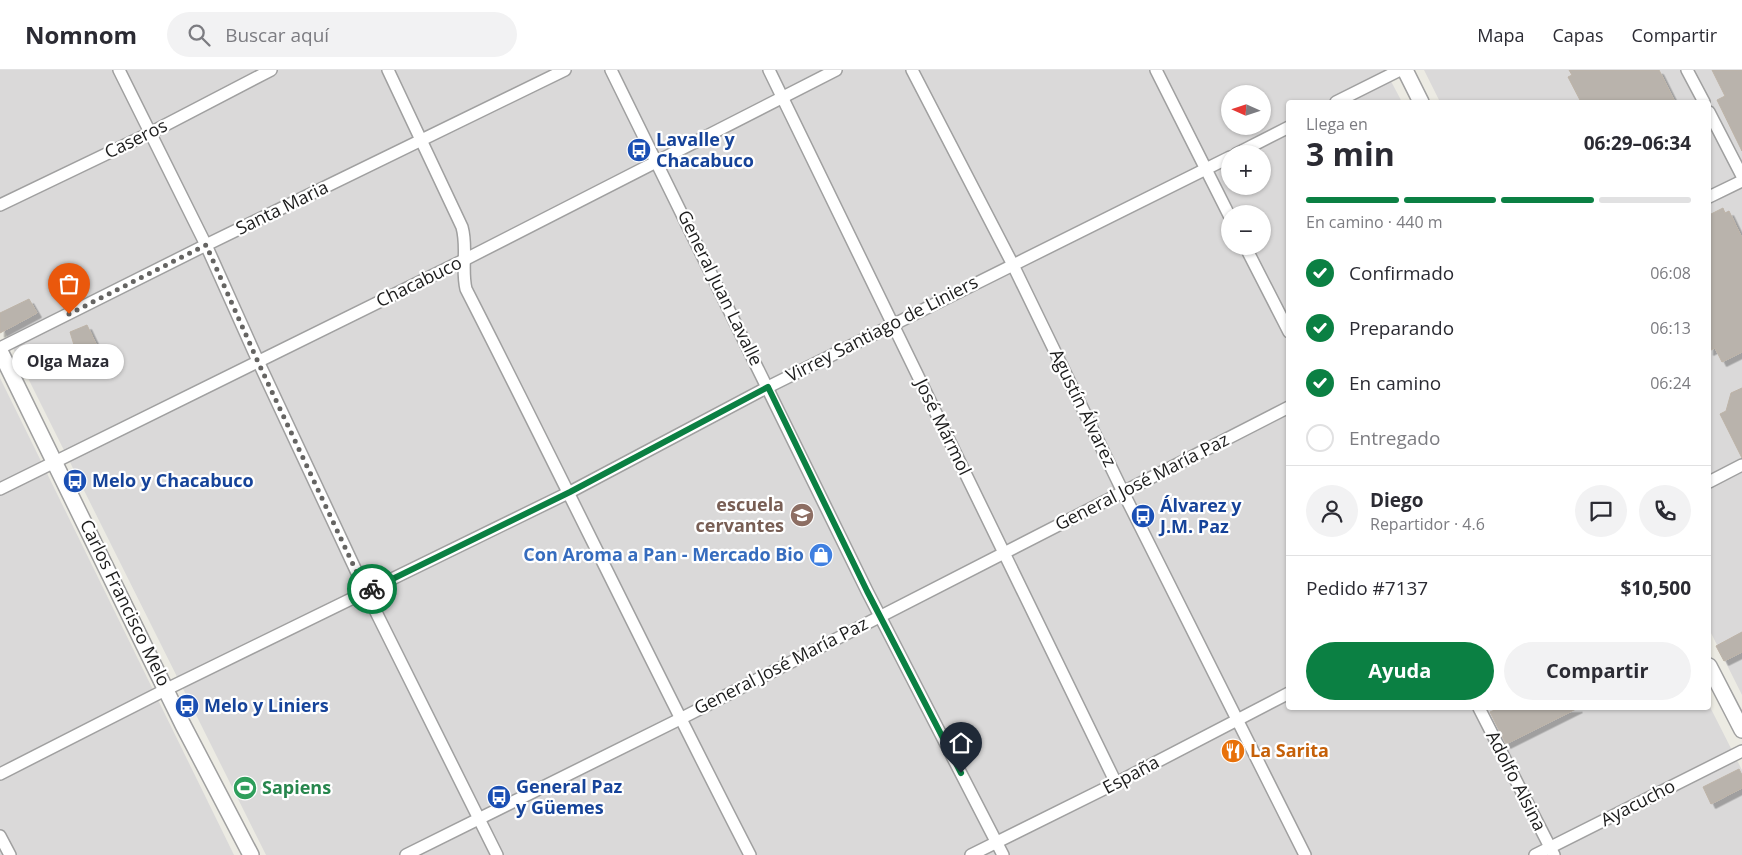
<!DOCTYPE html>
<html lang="es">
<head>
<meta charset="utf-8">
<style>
	body { margin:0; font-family:"Open Sans",sans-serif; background:#f2f2f3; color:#2b2b33; height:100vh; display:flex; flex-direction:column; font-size:19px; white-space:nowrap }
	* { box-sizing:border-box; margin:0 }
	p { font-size:16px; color:#7c7c81 }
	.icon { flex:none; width:28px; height:28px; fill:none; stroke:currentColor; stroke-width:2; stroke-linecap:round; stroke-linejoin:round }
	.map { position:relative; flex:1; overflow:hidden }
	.panel { position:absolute; left:1286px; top:30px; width:425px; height:610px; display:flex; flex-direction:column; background:#fff; border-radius:5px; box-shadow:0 1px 4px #0004 }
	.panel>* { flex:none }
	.needle { width:32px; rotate:273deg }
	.controls { position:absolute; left:1221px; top:15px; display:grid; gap:10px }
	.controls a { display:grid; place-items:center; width:50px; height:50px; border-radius:50%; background:#fff; box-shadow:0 1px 4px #0004; font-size:25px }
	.pin { position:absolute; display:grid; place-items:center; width:42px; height:42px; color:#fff; margin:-51px -21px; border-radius:50% 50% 50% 0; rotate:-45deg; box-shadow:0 0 5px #0007 }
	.pin .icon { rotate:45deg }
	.courier { position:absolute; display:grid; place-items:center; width:50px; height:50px; margin:-25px; border:4px solid #0b8043; border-radius:50%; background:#fff; color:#222; box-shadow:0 1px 6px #0007 }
	.bubble { position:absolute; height:35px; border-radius:18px; background:#fff; box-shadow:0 1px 4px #0004; font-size:16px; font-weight:700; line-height:35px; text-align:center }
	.summary em { font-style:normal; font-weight:700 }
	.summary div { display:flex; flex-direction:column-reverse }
	.summary { display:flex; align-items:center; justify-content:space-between; height:85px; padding:0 20px }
	h1 { font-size:32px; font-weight:700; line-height:38px }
	.bar { display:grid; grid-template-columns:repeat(4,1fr); gap:8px 5px; align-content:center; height:60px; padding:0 20px }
	.bar i { height:6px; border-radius:4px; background:#e1e1e2 }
	.bar .selected { background:#0b8043 }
	.bar p { grid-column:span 4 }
	.line { display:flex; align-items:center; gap:12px; padding:0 20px; border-top:1px solid #e1e1e2 }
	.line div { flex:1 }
	.round { display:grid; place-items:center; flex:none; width:52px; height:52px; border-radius:26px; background:#f2f2f3 }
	ol { padding:0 20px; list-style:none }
	li { display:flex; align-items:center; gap:15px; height:55px }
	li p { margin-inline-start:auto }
	li .icon { padding:5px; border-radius:50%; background:#0b8043; color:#fff; stroke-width:4 }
	li:last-child { color:#7c7c81 }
	li i { width:28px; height:28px; border:2px solid #e1e1e2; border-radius:50% }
	.primary-button { display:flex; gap:10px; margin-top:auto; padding:10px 20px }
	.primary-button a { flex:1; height:58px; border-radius:30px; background:#0b8043; color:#fff; font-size:20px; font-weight:700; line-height:58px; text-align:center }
	.primary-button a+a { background:#f2f2f3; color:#2b2b33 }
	header { display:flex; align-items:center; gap:30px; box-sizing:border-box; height:70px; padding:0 25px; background:#fff; border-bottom:1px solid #e1e1e2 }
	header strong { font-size:24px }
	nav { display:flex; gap:28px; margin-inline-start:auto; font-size:18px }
	.search { width:350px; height:45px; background:#f2f2f3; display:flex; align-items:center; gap:12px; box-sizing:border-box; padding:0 18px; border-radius:28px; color:#7c7c81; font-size:19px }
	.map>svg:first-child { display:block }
</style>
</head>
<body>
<header>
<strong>Nomnom</strong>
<div class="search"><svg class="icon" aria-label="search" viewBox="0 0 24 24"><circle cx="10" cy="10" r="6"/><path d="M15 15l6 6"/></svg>Buscar aquí</div>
<nav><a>Mapa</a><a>Capas</a><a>Compartir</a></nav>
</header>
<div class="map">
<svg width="1742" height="785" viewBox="0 0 1742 785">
	<defs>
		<filter id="shadow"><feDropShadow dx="4.5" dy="4.5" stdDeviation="0" flood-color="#0004"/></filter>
	</defs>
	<rect width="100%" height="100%" fill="#ecebe3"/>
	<g fill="#dad9d9" fill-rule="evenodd">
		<path d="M0,0h1385l17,32h-113v606h420v-3l33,65v85h-1476l-266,-533zM1230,24h32v32h-32zM1230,84h32v32h-32zM1230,144h32v32h-32z"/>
		<polygon points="1424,0 1742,0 1742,625 1709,559 1709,32 1440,32"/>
		<polygon points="0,308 38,385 234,785 0,785"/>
	</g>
	<g fill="#b9b3ac" stroke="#bdb3a7" filter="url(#shadow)">
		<polygon points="1569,0 1659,0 1675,32 1581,32 1568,7 1572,5"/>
		<polygon points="1712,0 1742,0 1742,81 1717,30 1725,26"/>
		<polygon points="1723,138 1725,143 1729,141 1742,168 1742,282 1722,292 1715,278 1709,281 1709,145"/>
		<polygon points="29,229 37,243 0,263 0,243"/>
		<polygon points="87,255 106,295 96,300 86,278 80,281 77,275 74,275 70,262"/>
		<polygon points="1742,318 1742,388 1720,344 1726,341 1731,323"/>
		<polygon points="1742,562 1742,582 1724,591 1716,576"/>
		<polygon points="1499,638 1578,638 1506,674 1490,642"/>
		<polygon points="1739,699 1742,705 1742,718 1711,734 1703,717"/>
	</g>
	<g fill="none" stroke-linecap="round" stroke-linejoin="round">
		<g stroke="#a0a0a0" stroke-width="14">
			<g id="minor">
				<polyline points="119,0 206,175 258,291 366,522 497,785"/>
				<path d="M388,0l74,157c6,21 -1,41 4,62 96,188 187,378 284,566"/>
				<polyline points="611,0 867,521 1003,785"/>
				<polyline points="769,0 1116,713"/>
				<polyline points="912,0 1012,193 1123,422 1305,785"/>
				<polyline points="1156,0 1230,147"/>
				<polyline points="1687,0 1704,32"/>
				<polyline points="1336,32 1400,0"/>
				<polyline points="1709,42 1742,106"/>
				<polyline points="1236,84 1289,57"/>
				<polyline points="1709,127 1742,111"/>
				<polyline points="0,135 150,63 271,0"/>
				<polyline points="1245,176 1289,262"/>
				<polyline points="0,278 206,175 565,0"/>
				<polyline points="1709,412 1742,395"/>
				<polyline points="0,419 466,189 836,0"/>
				<polyline points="1479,638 1554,785"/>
				<polyline points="0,704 167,619 570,422 768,317 1230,87"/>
				<polyline points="0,766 10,785"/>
				<polyline points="406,785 680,649 1289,337"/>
				<polyline points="971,785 1116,713 1289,623"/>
				<polyline points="1535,785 1742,681"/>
			</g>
		</g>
		<g stroke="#a0a0a0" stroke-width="18">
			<g id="tertiary">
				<polyline points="1405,0 1421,32"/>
				<polyline points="0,281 183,655 251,785"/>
				<polyline points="1709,596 1742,660"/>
			</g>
		</g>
		<use href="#minor" stroke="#fff" stroke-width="11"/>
		<use href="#tertiary" stroke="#fff" stroke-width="15"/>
	</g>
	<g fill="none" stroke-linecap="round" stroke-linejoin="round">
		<polyline stroke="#656462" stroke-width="5" stroke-dasharray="0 9" points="69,244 206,175 258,292 366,522 372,519"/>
		<polyline stroke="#0b8043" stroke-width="6" points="372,519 570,422 768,317 867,521 961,703"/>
	</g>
	<defs>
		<g id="bus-disc" transform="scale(1.25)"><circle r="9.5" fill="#1a4fb4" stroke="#fff"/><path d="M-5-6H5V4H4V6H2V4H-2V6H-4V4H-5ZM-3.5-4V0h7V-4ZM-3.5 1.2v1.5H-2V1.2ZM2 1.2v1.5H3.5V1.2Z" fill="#fff"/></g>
		<g id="school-disc" transform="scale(1.25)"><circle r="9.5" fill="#8d6e63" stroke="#fff"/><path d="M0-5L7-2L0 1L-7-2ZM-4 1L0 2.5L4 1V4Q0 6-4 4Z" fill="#fff"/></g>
		<g id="shop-disc" transform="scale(1.25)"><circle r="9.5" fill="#3f7fe0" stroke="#fff"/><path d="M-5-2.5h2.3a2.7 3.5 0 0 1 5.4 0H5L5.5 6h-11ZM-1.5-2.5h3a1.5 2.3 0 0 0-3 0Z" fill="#fff"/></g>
		<g id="restaurant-disc" transform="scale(1.25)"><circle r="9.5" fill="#e8710a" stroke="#fff"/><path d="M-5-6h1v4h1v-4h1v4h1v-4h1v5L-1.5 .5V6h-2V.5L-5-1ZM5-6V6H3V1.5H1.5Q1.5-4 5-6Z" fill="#fff"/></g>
		<g id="stadium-disc" transform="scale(1.25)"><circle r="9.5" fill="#2e9e5b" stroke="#fff"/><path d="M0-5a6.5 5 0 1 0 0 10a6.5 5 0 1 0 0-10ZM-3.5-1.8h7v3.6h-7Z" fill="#fff"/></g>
	</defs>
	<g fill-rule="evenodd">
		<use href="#bus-disc" x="639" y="80"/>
		<use href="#bus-disc" x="75" y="411"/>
		<use href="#school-disc" x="802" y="445"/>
		<use href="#bus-disc" x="1143" y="446"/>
		<use href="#shop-disc" x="821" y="485"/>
		<use href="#bus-disc" x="187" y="636"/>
		<use href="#restaurant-disc" x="1233" y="681"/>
		<use href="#stadium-disc" x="245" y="718"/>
		<use href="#bus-disc" x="499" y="727"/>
	</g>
	<g text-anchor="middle" stroke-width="4.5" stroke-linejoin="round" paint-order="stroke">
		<g font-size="18" fill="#1c1c1c" stroke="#fff">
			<text transform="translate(136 69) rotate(-26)" y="6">Caseros</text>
			<text transform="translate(282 138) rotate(-26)" y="6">Santa Maria</text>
			<text transform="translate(419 212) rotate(-26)" y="6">Chacabuco</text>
			<text transform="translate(720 218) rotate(64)" y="6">General Juan Lavalle</text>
			<text transform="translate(882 259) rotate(-27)" y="6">Virrey Santiago de Liniers</text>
			<text transform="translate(1083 338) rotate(64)" y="6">Agustín Álvarez</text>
			<text transform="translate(943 357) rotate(64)" y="6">José Mármol</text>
			<text transform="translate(1142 412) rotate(-27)" y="6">General José María Paz</text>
			<text transform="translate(125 533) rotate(64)" y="6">Carlos Francisco Melo</text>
			<text transform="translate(781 596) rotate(-27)" y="6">General José María Paz</text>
			<text transform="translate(1131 705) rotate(-28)" y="6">España</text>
			<text transform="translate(1516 711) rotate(63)" y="6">Adolfo Alsina</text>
			<text transform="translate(1638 733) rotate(-27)" y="6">Ayacucho</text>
		</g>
		<g font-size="18" font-weight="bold" fill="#164399" stroke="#fff" text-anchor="start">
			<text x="656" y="76">Lavalle y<tspan x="656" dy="21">Chacabuco</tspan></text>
			<text x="92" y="417">Melo y Chacabuco</text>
			<text x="1160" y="442">Álvarez y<tspan x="1160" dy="21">J.M. Paz</tspan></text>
			<text x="204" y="642">Melo y Liniers</text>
			<text x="516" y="723">General Paz<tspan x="516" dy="21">y Güemes</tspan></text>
		</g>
		<g font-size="18" font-weight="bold" fill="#785e54" stroke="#fff" text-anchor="end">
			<text x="784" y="441">escuela<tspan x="784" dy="21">cervantes</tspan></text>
		</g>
		<g font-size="18" font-weight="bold" fill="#366cbe" stroke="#fff" text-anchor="end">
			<text x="804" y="491">Con Aroma a Pan - Mercado Bio</text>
		</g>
		<g font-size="18" font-weight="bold" fill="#c56008" stroke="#fff" text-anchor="start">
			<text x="1250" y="687">La Sarita</text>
		</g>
		<g font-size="18" font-weight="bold" fill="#27864d" stroke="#fff" text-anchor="start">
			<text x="262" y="724">Sapiens</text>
		</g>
	</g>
</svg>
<div class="controls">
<a><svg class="needle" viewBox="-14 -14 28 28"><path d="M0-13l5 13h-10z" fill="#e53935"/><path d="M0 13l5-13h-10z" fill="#7c7c81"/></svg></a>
<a>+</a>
<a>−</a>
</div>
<div class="pin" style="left:69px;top:244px;background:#ea580c"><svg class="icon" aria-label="bag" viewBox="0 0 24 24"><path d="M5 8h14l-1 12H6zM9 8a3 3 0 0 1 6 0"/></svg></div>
<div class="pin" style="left:961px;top:703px;background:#1f2937"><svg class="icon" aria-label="home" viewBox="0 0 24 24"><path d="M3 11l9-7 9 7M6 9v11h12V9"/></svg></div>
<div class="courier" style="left:372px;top:519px"><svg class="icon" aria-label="bike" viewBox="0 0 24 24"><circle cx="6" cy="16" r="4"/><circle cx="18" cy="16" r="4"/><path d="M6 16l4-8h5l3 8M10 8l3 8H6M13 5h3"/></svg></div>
<div class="bubble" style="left:12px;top:274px;width:112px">Olga Maza</div>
<section class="panel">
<div class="summary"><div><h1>3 min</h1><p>Llega en</p></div><em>06:29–06:34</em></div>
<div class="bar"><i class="selected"></i><i class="selected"></i><i class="selected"></i><i></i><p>En camino · 440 m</p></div>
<ol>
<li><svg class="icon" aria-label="check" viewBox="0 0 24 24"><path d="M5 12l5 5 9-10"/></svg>Confirmado<p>06:08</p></li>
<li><svg class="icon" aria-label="check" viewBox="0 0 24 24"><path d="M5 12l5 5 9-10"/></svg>Preparando<p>06:13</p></li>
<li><svg class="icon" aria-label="check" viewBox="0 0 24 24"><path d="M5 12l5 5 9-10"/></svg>En camino<p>06:24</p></li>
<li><i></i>Entregado</li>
</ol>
<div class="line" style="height:90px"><a class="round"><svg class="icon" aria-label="person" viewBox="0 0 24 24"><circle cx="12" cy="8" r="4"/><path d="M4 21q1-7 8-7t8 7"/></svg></a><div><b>Diego</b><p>Repartidor · 4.6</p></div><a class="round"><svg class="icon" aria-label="chat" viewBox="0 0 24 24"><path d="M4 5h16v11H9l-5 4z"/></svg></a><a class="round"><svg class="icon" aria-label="phone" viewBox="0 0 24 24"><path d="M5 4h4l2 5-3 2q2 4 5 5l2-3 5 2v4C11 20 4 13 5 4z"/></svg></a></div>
<div class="line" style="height:65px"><div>Pedido #7137</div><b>$10,500</b></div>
<div class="primary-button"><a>Ayuda</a><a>Compartir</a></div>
</section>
</div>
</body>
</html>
